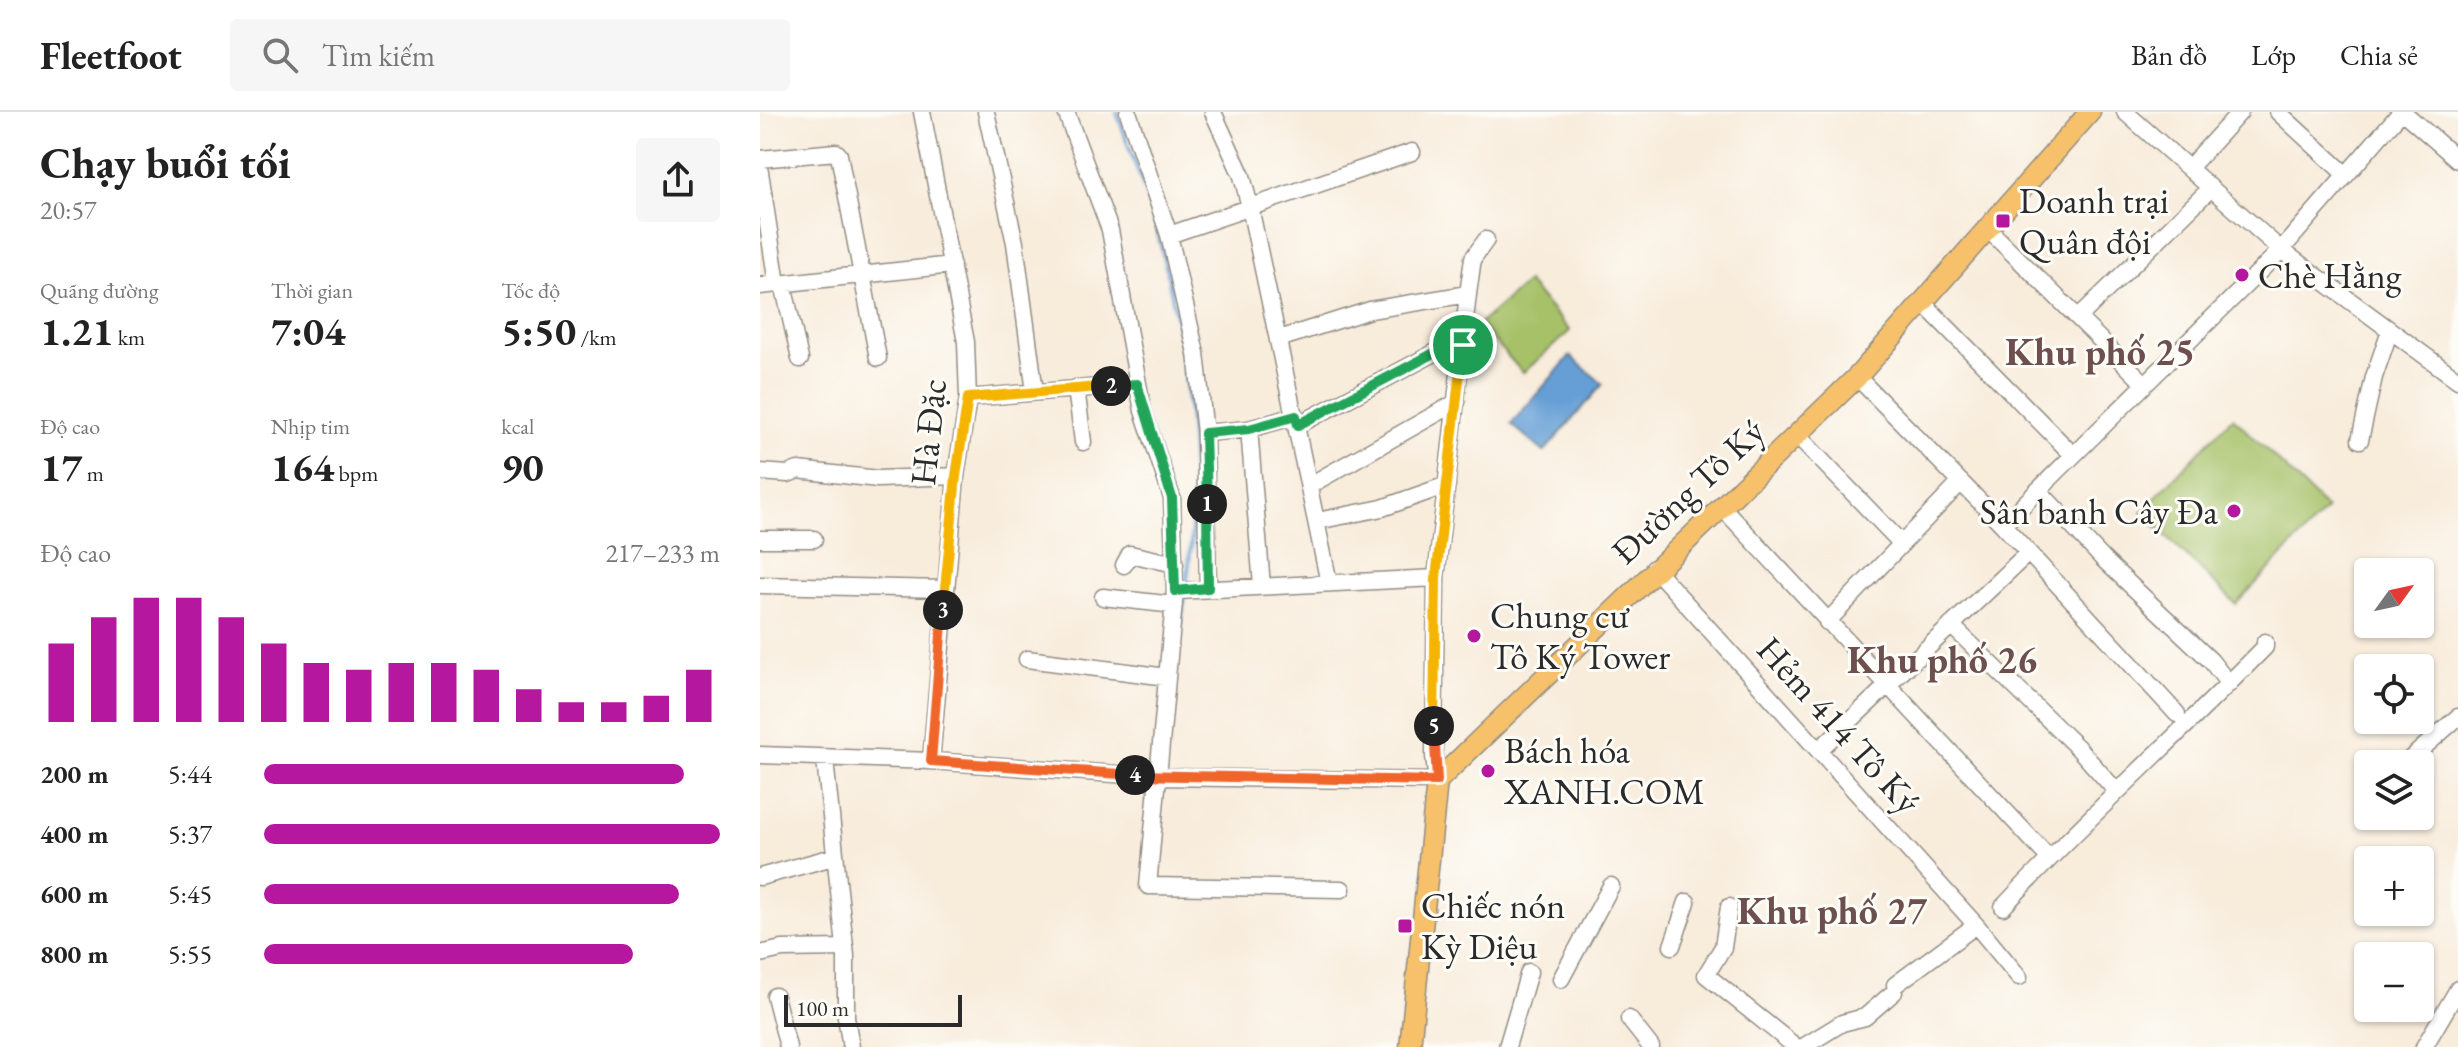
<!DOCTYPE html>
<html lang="vi">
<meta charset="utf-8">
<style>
:root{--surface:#fff;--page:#f6f6f6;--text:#222;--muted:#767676;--line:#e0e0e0;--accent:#b5179e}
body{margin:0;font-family:"EB Garamond",serif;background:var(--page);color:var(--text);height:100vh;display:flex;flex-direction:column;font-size:30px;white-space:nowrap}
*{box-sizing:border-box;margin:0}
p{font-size:26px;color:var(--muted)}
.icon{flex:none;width:44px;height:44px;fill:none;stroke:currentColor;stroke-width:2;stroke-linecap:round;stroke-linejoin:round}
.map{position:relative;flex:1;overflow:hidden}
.drawer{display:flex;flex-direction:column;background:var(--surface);width:760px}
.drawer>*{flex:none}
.needle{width:52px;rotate:57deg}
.tools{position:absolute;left:1594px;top:446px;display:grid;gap:16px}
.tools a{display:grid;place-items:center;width:80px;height:80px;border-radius:8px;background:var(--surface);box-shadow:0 2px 6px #0004;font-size:40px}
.scale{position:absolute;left:24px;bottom:20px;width:178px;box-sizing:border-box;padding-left:8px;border:4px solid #2b2b2b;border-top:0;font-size:22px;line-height:28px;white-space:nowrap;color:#2b2b2b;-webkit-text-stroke:6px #fdfcf7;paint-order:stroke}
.pin{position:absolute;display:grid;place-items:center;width:68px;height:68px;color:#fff;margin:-34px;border:4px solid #fff;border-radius:50%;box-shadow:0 2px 8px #0007}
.km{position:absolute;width:40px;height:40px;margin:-20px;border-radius:50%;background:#222;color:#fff;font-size:22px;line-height:40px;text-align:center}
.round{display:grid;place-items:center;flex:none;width:84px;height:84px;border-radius:8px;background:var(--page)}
.head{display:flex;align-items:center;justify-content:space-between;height:136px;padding:0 40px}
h1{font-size:44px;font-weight:700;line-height:60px}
.stats{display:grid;grid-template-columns:repeat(3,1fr);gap:12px;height:136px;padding:8px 40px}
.stats div{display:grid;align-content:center}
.stats b{font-size:40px;font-weight:700}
.stats small{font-size:22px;font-weight:400}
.stats p{font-size:22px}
.chart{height:224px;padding:16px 40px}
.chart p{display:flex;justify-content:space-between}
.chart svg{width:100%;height:144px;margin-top:8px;stroke:var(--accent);stroke-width:6}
ul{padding:0 40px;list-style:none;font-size:26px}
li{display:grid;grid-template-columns:128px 96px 1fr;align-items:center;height:60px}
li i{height:20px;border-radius:10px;background:var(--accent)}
header{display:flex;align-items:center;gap:48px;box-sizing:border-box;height:112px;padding:0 40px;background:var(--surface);border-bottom:2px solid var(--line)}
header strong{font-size:38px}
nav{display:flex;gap:44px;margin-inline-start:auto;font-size:28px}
.search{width:560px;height:72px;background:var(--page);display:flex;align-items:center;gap:20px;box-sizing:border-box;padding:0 28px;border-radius:8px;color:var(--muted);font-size:30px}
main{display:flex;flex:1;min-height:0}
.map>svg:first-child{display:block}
.green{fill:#a6c167;stroke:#687649;stroke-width:2}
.water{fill:#659fd5;stroke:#486580;stroke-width:2}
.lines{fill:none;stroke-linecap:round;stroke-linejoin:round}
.stream{stroke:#659fd5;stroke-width:4}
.minor-casing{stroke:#928c83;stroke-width:19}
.major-casing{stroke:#928c83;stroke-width:23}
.minor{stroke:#fff;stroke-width:16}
.major{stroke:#f6c16b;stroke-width:20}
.split-1-casing{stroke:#fff;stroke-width:16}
.split-2-casing{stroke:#fff;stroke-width:16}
.split-3-casing{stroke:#fff;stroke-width:16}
.split-4-casing{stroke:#fff;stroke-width:16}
.split-5-casing{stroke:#fff;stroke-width:16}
.split-6-casing{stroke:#fff;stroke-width:16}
.split-1{stroke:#22a559;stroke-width:10}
.split-2{stroke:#22a559;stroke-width:10}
.split-3{stroke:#f5b400;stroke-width:10}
.split-4{stroke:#f0652b;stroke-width:10}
.split-5{stroke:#f0652b;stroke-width:10}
.split-6{stroke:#f5b400;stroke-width:10}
.poi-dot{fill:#b5179e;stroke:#fdfcf7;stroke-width:3}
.labels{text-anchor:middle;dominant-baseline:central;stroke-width:6;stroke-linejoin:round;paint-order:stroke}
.poi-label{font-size:36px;fill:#2b2b2b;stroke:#fdfcf7;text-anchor:start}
.street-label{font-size:36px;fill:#2b2b2b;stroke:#fdfcf7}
.neighbourhood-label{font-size:38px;font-weight:bold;fill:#6d4f4f;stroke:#fdfcf7}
</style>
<header>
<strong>Fleetfoot</strong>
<div class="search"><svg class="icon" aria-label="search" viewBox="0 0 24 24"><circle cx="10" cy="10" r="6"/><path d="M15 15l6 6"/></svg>Tìm kiếm</div>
<nav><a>Bản đồ</a><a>Lớp</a><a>Chia sẻ</a></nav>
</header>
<main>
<section class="drawer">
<div class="head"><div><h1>Chạy buổi tối</h1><p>20:57</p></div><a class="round"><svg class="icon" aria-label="share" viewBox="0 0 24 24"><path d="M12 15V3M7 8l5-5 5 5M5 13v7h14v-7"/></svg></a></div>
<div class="stats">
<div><p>Quãng đường</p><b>1.21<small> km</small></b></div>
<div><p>Thời gian</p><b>7:04</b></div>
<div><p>Tốc độ</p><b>5:50<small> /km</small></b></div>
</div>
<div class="stats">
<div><p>Độ cao</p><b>17<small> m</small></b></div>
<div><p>Nhịp tim</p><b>164<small> bpm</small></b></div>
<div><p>kcal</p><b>90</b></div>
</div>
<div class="chart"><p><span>Độ cao</span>217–233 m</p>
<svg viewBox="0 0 160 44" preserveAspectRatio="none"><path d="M5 44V20M15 44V12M25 44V6M35 44V6M45 44V12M55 44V20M65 44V26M75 44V28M85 44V26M95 44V26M105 44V28M115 44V34M125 44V38M135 44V38M145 44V36M155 44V28"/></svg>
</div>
<ul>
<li><b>200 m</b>5:44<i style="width:92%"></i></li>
<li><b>400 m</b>5:37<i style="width:100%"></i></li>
<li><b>600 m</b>5:45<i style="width:91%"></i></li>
<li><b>800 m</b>5:55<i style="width:81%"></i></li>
</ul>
</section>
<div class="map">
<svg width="1698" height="935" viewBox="0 0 1698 935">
<rect width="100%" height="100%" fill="#fdfcf7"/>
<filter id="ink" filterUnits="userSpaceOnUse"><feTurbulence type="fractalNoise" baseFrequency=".0125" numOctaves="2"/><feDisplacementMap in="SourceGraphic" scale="16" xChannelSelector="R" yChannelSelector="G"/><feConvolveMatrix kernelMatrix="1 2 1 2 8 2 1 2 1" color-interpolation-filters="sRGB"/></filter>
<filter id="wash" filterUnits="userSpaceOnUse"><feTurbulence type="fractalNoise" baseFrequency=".006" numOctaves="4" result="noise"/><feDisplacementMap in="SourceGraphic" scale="32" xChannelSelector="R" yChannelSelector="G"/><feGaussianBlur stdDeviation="1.8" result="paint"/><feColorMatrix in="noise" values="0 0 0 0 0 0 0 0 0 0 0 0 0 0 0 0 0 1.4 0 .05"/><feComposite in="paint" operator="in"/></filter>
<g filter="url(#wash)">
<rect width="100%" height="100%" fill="#f8ecdb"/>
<!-- green -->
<path class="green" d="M767,170L810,219L763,261L719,212Z
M1473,305L1567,397L1476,492L1381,400Z"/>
<!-- water -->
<path class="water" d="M810,244L843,272L784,340L751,312Z"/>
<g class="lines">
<!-- stream -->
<path class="stream" d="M357,0C368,35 383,69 393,104C424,214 444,361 426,474
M417,545L425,482"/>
</g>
</g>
<g filter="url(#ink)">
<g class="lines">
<!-- minor casing -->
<g class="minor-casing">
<path id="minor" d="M162,0L206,230L208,286L196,364L171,649
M226,0L255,131L275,280
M306,0L350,118L383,299L412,386L415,479L388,774L582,777
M368,0L409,123L436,241L445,321L489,317
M453,0L482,64L490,95L569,471
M1365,0L1521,138L1698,268
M1518,0L1585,62
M1643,0L1698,48
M0,47L76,40L79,43L118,246
M1429,56L1480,0
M0,60L17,172
M1228,117L1385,272
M409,123L652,40
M23,172L40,247
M0,174L192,153
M1163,191L1313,343
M1320,204L1451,76
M519,227L610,198L708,182
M1097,265L1243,413L1417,602
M316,276L323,330
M208,286L377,272
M538,313L680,238L703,233
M445,321L448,476
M1037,323L1142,432
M1600,328L1614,265L1630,218
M0,360L28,362L38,358L118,367L196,364
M550,373L697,290
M1278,378L1343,447L1451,549L1469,572
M962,395L1289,746
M557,409L622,396L687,373
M1243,413L1521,138L1641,0
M0,427H54
M364,453L370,442L415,452
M894,456L1216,813L1259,865
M0,473L185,477
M502,474L489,317L536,304
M415,479L676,466
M343,485L414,493
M1067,510L1201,370
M1191,513L1318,636L1357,680
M267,547L407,565
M1059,638L1268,441
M0,643L171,649L398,665L677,669L674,644L676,466L708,182L713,146L726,128
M65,648L86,844V905L91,935
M1648,649L1698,605
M0,765L73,745
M969,795L963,835L946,863L1036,935
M1243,795C1327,705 1419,623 1505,535V530
M912,834L927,790
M0,842L22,837L85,836
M801,867L851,774
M1135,873L1216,813
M15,884L28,935
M869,907L891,935
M747,935L769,860
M1043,935L1082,911L1105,905L1134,880
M1664,935L1698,877"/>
</g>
<!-- major casing -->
<g class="major-casing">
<path id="major" d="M650,935L677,669L1097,265L1330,0"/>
</g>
<!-- minor -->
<use href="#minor" class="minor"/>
<!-- major -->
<use href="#major" class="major"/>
</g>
</g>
<g class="lines" filter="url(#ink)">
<!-- split-1 casing -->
<g class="split-1-casing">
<path id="split-1" d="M447,392L445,321L489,317L536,304L538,313L680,238L703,233"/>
</g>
<!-- split-2 casing -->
<g class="split-2-casing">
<path id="split-2" d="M351,274L377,272L412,386L415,479L448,476L447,392"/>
</g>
<!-- split-3 casing -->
<g class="split-3-casing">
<path id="split-3" d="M183,498L196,364L208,286L351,274"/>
</g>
<!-- split-4 casing -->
<g class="split-4-casing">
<path id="split-4" d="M183,498L171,649L375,663"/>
</g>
<!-- split-5 casing -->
<g class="split-5-casing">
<path id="split-5" d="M375,663L677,669L674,614"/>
</g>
<!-- split-6 casing -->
<g class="split-6-casing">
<path id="split-6" d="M674,614L676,466L703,233"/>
</g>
<!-- split-1 -->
<use href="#split-1" class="split-1"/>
<!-- split-2 -->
<use href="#split-2" class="split-2"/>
<!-- split-3 -->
<use href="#split-3" class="split-3"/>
<!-- split-4 -->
<use href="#split-4" class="split-4"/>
<!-- split-5 -->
<use href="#split-5" class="split-5"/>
<!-- split-6 -->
<use href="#split-6" class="split-6"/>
</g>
<!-- markers -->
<g class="poi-dot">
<rect x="1235" y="101" width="16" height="16" rx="4"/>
<circle cx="1482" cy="163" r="8"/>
<circle cx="1474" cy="399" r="8"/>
<circle cx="714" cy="524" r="8"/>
<circle cx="728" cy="659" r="8"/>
<rect x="637" y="806" width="16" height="16" rx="4"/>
</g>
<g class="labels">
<!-- poi labels -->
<g class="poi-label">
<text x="1259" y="88">Doanh trại<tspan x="1259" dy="41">Quân đội</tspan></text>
<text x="1498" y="163">Chè Hằng</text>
<text x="1458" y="399" text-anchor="end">Sân banh Cây Đa</text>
<text x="730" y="503">Chung cư<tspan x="730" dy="41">Tô Ký Tower</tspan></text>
<text x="744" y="638">Bách hóa<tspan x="744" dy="41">XANH.COM</tspan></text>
<text x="661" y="793">Chiếc nón<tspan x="661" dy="41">Kỳ Diệu</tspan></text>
</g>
<!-- street labels -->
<g class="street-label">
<text transform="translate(168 320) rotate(-84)">Hà Đặc</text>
<text transform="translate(928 379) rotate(-43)">Đường Tô Ký</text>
<text transform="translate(1079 613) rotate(48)">Hẻm 414 Tô Ký</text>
</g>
<!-- neighbourhood labels -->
<g class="neighbourhood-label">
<text x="1340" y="239">Khu phố 25</text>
<text x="1182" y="547">Khu phố 26</text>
<text x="1072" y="798">Khu phố 27</text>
</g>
</g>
</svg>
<div class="tools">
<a><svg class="needle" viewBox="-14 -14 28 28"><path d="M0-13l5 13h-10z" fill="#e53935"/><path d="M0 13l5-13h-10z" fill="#767676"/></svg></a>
<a><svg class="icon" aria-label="locate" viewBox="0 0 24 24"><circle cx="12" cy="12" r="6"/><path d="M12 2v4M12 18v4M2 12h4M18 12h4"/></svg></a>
<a><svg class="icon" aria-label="layers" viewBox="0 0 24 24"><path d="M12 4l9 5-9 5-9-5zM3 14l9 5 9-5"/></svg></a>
<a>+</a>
<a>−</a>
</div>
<div class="scale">100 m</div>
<div class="pin" style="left:703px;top:233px;background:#1e9e55"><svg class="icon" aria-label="arrive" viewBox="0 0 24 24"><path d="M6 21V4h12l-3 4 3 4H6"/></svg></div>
<b class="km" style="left:447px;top:392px">1</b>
<b class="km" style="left:351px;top:274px">2</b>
<b class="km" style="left:183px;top:498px">3</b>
<b class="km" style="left:375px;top:663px">4</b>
<b class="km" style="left:674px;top:614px">5</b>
</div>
</main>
